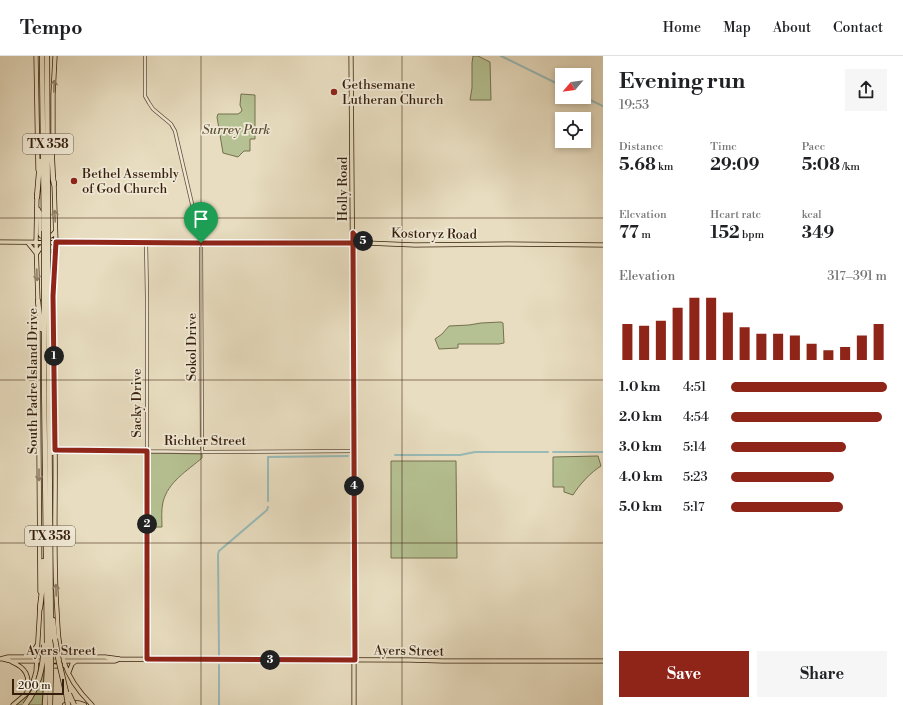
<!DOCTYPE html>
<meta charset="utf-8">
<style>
:root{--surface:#fff;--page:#f6f6f6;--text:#202124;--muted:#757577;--line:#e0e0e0;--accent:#8f2418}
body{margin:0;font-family:"Libre Bodoni",serif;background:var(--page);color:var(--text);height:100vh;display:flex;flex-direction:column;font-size:15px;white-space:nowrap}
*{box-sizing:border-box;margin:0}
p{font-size:13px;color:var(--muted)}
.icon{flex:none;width:22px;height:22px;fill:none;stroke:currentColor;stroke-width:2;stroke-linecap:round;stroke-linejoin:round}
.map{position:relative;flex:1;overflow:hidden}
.side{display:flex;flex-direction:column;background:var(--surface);width:300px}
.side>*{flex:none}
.needle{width:26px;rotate:241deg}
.controls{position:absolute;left:555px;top:12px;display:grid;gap:8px}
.controls a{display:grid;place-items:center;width:36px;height:36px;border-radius:0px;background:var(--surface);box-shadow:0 2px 6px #0003;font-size:20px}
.scale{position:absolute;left:12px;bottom:10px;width:52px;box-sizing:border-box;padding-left:4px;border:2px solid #361f0c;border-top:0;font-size:11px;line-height:14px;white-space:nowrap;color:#361f0c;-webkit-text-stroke:3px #f0e9d6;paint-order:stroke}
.pin{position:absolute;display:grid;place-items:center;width:34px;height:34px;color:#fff;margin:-41px -17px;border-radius:50% 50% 50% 0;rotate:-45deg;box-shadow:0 0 4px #0007}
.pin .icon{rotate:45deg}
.km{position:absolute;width:20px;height:20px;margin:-10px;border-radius:50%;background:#222;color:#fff;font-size:11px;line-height:20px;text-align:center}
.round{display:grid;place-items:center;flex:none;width:42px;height:42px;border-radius:0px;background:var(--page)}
.summary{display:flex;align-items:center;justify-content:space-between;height:68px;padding:0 16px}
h1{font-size:22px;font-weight:800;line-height:30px}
.stats{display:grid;grid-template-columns:repeat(3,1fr);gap:6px;height:68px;padding:4px 16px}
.stats div{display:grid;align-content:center}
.stats b{font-size:17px;font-weight:800}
.stats small{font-size:11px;font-weight:400}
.stats p{font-size:11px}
.chart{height:112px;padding:8px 16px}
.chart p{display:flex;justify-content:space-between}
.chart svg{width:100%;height:72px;margin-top:4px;stroke:var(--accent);stroke-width:6}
.cta{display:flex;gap:8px;margin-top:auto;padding:8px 16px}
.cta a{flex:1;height:46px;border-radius:0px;background:var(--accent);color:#fff;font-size:16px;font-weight:800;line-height:46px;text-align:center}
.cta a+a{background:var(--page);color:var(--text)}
ul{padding:0 16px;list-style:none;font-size:13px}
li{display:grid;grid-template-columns:64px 48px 1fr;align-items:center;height:30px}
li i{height:10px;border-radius:5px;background:var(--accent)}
header{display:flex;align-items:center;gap:24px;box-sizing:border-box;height:56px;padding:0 20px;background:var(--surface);border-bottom:1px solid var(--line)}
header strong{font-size:19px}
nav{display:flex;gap:22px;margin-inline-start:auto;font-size:14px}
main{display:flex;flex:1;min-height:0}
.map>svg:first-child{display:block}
.green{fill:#b5c192;stroke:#76704f}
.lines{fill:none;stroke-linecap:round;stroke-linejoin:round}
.canal{stroke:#98bbb8;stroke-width:2}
.minor-casing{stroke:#624e39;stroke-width:4}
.major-casing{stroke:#361f0c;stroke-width:5}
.highway-casing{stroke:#361f0c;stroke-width:6}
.minor{stroke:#f0e9d6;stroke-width:2.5}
.major{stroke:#e8ddc0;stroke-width:3.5}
.highway{stroke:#e8ddc0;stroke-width:4.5}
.highway-bridge-casing{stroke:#361f0c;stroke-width:6;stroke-linecap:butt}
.highway-bridge{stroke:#e8ddc0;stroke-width:4.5}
.oneway{stroke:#8f7e66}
.route-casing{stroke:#fff;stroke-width:8}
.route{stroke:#8f2418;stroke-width:5}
.grid{fill:none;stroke:#361f0c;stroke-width:1;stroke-opacity:0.55}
.poi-dot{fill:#8f2418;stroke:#f0e9d6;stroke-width:1.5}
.labels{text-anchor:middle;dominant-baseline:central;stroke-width:3.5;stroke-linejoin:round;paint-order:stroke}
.shield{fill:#f0e9d6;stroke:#6e5c49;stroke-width:1}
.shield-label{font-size:12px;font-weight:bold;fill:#361f0c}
.poi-label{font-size:13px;fill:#361f0c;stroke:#f0e9d6;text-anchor:start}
.park-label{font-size:13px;font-style:italic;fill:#5c5034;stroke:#f0e9d6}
.street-label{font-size:13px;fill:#361f0c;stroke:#f0e9d6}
</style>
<header>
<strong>Tempo</strong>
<nav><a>Home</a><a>Map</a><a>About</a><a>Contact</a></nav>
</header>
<main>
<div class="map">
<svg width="603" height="649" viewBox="0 0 603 649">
<rect width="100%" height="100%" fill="#e8ddc0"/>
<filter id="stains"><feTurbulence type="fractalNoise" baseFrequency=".005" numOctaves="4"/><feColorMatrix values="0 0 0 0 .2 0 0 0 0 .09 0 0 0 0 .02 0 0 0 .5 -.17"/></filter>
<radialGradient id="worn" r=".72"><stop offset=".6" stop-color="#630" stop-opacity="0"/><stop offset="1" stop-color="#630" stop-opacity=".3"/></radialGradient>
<!-- green -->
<path class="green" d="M473,0H478L490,6L491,44H470L472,32V7Z
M241,38L255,39V83H250V95H244L238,101L223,97L217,61L218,58H238L241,56L242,54L240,49Z
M501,266L503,267L504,287L499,288H458V292L439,293L435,283L442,278L449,270L469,269L481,267Z
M148,397L202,398V402C187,415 168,426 163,446C161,454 162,463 162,471H148Z
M598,400L601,410C591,416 579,429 573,439L564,436V431H553V401Z
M391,405H456L457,502H391Z
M44,613V627L42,649H15C26,639 34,628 38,614Z"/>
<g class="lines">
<!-- canal -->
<path class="canal" d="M501,0L562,30
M584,41L603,50
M553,396H603
M395,399H460L475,396H548
M268,445V401L348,400
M219,600L218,498L219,495L267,454L268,451
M219,609V649"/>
<!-- minor casing -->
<g class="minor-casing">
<path id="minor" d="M145,0V40L149,47L153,53L171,68L175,75L196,165L200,177L201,187L202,396
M146,187L147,240V603
M55,394L202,396L354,395"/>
</g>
<!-- major casing -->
<g class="major-casing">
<path id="major" d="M36,0L38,114
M351,0L354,395V649
M53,88V39L55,0
M37,138L36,187L38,246
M38,153L40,157V178L41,180C48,181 51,182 55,176
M353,177L357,182L363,185
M0,186L146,187L304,186L366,187L415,189L508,188L603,189
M28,187L36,197
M37,197L41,191H51L54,193V197
M38,266L40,536
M54,337L53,241L56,187L54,126
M55,390C56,444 53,500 57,555C58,572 58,589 64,606C69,623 80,637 92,649
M26,600L33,596L37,589
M0,603L8,601H105L120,603L410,604L443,605H603
M3,603L11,605H115L120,603
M12,606C26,612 30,620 27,634
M49,610H62
M69,616L72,608L76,605
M13,649L26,638L33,626L36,616L40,550"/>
</g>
<!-- highway casing -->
<g class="highway-casing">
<path id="highway" d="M42,0L44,175
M47,0L48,176
M51,84L53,123L54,128
M37,141L40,105
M44,196V320L47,590
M48,197L51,590
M38,245L41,273
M53,397V339L54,335
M40,552L42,535L43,505
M53,564L55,583
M45,649L47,613
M50,649L51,612
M65,649C72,646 77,646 84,649"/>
</g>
<!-- minor -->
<use href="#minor" class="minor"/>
<!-- major -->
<use href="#major" class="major"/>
<!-- highway -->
<use href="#highway" class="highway"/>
<!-- highway-bridge casing -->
<g class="highway-bridge-casing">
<path id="highway-bridge" d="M44,196V175
M48,197V176
M55,583L59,606L66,636L68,649
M51,590V612
M47,613V590
M69,638L74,649
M25,649C39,631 43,612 44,589"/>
</g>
<!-- highway-bridge -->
<use href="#highway-bridge" class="highway-bridge"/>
</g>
<!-- one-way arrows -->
<defs><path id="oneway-shaft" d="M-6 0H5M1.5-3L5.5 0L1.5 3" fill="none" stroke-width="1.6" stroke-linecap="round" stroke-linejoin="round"/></defs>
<g class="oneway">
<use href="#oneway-shaft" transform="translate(54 30) rotate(-88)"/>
<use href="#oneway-shaft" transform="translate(55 160) rotate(-92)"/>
<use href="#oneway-shaft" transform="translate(37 219) rotate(88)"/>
<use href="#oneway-shaft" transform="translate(39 419) rotate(90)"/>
<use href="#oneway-shaft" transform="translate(56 534) rotate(-92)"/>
</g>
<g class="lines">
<!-- route casing -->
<g class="route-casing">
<path id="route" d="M201,187L56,186L53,240L55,394L147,395V603L355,604L353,187H366L358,183L353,177V187H201"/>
</g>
<!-- route -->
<use href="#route" class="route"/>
</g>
<!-- grid -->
<path class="grid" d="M201,0V649M402,0V649M0,162H603M0,324H603M0,487H603"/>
<!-- markers -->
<g class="poi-dot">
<circle cx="334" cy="36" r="4"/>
<circle cx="74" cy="125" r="4"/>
</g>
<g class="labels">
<!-- shield labels -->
<g class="shield">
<rect x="23" y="78" width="50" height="20" rx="3"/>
<rect x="25" y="470" width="50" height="20" rx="3"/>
</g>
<g class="shield-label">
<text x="48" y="88">TX 358</text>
<text x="50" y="480">TX 358</text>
</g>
<!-- poi labels -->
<g class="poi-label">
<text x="342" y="29">Gethsemane<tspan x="342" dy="15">Lutheran Church</tspan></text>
<text x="82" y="118">Bethel Assembly<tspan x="82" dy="15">of God Church</tspan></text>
</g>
<!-- park labels -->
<g class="park-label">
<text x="236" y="74">Surrey Park</text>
</g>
<!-- street labels -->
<g class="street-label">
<text transform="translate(343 133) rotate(-90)">Holly Road</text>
<text transform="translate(434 178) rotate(1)">Kostoryz Road</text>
<text transform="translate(192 291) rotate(-90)">Sokol Drive</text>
<text transform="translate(33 325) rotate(-90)">South Padre Island Drive</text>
<text transform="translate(137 347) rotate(-90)">Sacky Drive</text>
<text x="205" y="385">Richter Street</text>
<text x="61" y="595">Ayers Street</text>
<text transform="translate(409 595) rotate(1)">Ayers Street</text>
</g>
</g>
<rect width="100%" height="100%" filter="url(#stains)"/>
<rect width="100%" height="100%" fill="url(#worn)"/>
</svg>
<div class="controls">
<a><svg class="needle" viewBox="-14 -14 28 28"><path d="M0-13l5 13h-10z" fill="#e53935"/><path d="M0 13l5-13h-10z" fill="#757577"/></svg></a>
<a><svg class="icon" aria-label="locate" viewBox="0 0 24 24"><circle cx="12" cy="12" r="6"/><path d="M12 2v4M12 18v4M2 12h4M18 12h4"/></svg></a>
</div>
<div class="scale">200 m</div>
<div class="pin" style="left:201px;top:187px;background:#1e9e55"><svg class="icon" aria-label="arrive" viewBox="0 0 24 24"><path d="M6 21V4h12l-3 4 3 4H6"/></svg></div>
<b class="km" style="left:54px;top:300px">1</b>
<b class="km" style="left:147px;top:468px">2</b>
<b class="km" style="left:270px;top:604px">3</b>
<b class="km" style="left:354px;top:430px">4</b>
<b class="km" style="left:363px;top:185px">5</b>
</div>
<section class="side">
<div class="summary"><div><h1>Evening run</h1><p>19:53</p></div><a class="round"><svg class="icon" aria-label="share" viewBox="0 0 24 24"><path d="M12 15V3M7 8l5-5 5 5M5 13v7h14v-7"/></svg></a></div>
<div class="stats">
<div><p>Distance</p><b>5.68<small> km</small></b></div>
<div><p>Time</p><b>29:09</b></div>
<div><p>Pace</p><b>5:08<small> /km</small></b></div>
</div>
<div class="stats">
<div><p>Elevation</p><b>77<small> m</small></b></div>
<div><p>Heart rate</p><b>152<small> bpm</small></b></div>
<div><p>kcal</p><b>349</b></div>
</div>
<div class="chart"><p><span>Elevation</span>317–391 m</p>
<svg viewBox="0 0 160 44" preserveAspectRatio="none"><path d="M5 44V22M15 44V23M25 44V20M35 44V12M45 44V6M55 44V6M65 44V15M75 44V24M85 44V28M95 44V28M105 44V29M115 44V34M125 44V38M135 44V36M145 44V29M155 44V22"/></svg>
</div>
<ul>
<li><b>1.0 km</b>4:51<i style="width:100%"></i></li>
<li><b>2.0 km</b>4:54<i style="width:97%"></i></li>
<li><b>3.0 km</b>5:14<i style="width:74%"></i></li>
<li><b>4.0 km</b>5:23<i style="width:66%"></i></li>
<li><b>5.0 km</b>5:17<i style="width:72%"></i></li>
</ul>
<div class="cta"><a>Save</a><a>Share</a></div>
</section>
</main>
